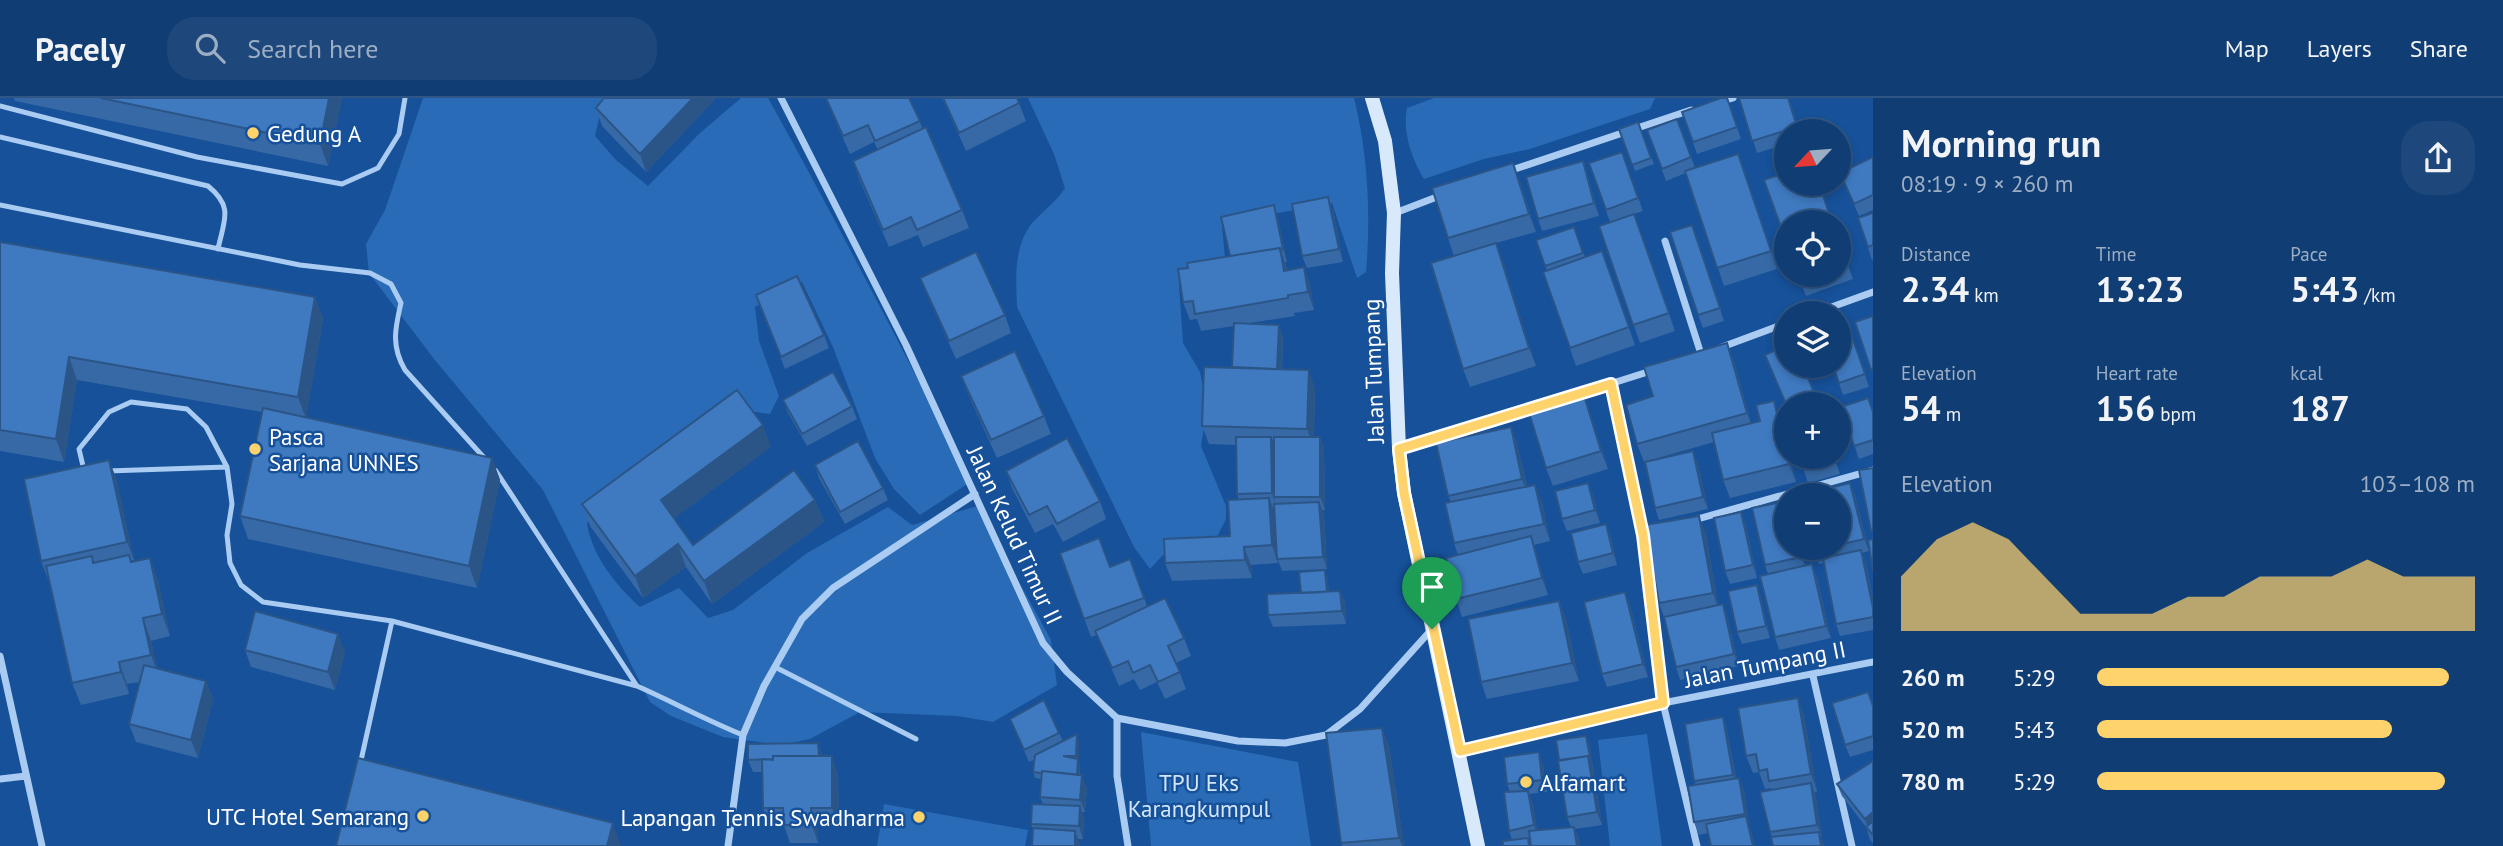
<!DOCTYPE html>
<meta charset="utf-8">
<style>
:root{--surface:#103d73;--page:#1e487b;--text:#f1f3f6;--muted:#9caec4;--line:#305685;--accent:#ffd36c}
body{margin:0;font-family:"PT Sans",sans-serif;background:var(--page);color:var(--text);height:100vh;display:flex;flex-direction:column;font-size:26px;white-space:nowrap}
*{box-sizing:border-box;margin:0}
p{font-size:23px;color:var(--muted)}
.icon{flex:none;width:38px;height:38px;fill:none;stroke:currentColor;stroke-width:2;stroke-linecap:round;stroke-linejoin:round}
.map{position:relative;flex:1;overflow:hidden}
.side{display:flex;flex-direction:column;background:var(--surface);width:630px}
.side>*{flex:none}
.needle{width:46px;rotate:244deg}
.buttons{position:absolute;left:1774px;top:21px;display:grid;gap:14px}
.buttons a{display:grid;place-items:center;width:77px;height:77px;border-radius:50%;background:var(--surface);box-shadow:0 4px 10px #0003,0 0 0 2px var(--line);font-size:35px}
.pin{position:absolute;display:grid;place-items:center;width:60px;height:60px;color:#fff;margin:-72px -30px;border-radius:50% 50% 50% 0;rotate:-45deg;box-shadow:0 0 7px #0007}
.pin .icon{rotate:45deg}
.round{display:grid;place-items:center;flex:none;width:74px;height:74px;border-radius:28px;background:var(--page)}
.summary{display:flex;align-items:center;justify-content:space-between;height:119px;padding:0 28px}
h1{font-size:38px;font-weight:600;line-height:52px}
.metrics{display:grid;grid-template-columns:repeat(3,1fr);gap:10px;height:119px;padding:7px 28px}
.metrics div{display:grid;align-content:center}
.metrics b{font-size:35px;font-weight:600}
.metrics small{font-size:19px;font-weight:400}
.metrics p{font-size:19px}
.chart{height:196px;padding:14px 28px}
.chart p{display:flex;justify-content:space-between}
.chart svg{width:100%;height:126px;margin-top:7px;fill:var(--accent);opacity:.7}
ul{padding:0 28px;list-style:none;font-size:23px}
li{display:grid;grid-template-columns:112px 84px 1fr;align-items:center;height:52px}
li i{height:18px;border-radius:9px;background:var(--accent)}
header{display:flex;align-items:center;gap:42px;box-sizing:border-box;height:98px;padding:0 35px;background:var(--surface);border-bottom:2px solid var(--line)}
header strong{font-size:33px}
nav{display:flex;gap:38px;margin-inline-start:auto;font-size:24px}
.search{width:490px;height:63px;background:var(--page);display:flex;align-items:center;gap:18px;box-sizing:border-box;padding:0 24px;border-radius:28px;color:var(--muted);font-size:26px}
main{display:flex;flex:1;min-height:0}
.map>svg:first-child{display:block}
.green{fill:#296bb7}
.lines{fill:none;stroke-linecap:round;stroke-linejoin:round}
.service{stroke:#aacbf2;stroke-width:5}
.minor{stroke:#aacbf2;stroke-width:7}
.secondary{stroke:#d9e9fc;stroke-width:14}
.wall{fill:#3669a6}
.shaded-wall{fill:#2c5587}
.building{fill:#3f7ac1;stroke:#2c5587;stroke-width:2}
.route-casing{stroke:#fff;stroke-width:14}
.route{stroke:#ffd36c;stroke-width:9}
.poi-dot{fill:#ffd36c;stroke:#165199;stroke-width:2.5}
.labels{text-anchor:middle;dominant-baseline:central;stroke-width:5;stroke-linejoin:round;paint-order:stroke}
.poi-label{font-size:23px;fill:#fff;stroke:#165199;text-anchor:start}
.street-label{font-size:23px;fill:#fff;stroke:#165199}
.park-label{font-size:23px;fill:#d2e6fc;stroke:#165199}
</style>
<header>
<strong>Pacely</strong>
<div class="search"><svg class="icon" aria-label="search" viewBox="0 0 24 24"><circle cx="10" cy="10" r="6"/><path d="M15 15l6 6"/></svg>Search here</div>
<nav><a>Map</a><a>Layers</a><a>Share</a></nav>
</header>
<main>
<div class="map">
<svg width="1873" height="748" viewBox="0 0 1873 748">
<rect width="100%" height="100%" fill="#165199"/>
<!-- green -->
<path class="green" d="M423,0H604L595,38L616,62L648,88L700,35L741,0H768C839,126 903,256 972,383L920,417L894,391L875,360L833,249L802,184L755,209L759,243L779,298L770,316L734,311L591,417L587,426C593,459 615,486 640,509L679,490L708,520L733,512L807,455L888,409L912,427L981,407L1012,471L1051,542L1057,587L993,624L957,618L860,614L810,641L781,647L723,639L671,618L650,604L543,392L434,261L369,175L366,146L385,112Z
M1028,0H1354C1368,56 1371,117 1366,174L1357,180L1332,105L1229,124L1222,128L1226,171L1187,180L1179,186L1183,245L1200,274L1203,289L1204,329L1201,348L1226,408V421L1216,441L1163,457L1150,471L1134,449L1017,209C1016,180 1013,150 1032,125C1043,113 1056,104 1065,90L1054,56Z
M1434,0H1655L1650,11L1530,51L1484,61L1424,81C1412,62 1402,33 1407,10Z
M1141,634L1298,664L1311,748H1151Z
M1647,636L1662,748H1610L1598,642Z
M884,706L1028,732L1025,748H877Z"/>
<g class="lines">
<!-- service -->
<path class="service" d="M0,8L197,59L342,86L378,70L399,36L405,0
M0,39L208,88C234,109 224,122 218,151
M0,107L300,167L370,175L391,186L401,205C395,231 391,248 405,272L487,363
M87,370L83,368L79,351L109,314L131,304L187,311L206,329L227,369L232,406L227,437L230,465L241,487L263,504L392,523L637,588
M107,373L227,369
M496,373L637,588C673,604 706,622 743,637
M775,569L916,641
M360,667L392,523"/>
<!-- minor -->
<path class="minor" d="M781,0L906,247L1043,545L1067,574L1117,620L1238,643L1285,645L1326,637L1360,611L1432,531
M1719,4L1733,0
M1506,74L1691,12
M1395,115L1442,97
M1665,143L1701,256
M1815,215L1873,194
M1722,249L1787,225
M1611,286L1642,437L1663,605L1697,748
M1575,297L1654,272
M1399,351L1537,308
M1694,422L1873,372
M0,558L42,748
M1813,578L1852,748
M1117,620V678L1128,748
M1460,653L1663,605L1873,564
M0,681L26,678
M728,748L743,637L764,588L802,521L833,490L975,396"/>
<!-- secondary -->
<path class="secondary" d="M1372,0L1385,43L1394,115L1392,175L1399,351L1404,395L1478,748"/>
</g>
<!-- wall -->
<path class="wall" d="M14,0H342L328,68L15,3Z
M604,0H716L646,74L602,28L596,10Z
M825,0H909L923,31L962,112L969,130L923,149L918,137L889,149L859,81L853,63L878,52L874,44L850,56Z
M942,0H1017L1026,23L966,53Z
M1727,0L1741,41L1697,56L1682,14Z
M1739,0H1789L1799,33H1787V46L1757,55Z
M1677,21L1695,70L1738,56L1777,171L1724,188L1686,75L1666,83L1647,32Z
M1638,24L1654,66L1635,73L1619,31Z
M1622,54L1643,113L1634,116L1675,233L1640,245L1599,128L1610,124L1589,65Z
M1873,59V112L1859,118L1840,75Z
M1587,75L1599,118L1542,133L1538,121Z
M1520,83L1536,134L1496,145L1536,268L1470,289L1463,271L1454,158L1448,140Z
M1274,107L1278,120L1287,164H1285L1287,172L1304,169L1310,187L1314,212L1294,215L1295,218L1250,225L1279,227L1283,239L1282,271L1315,290L1314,339H1320L1324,351L1325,412H1322L1324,416L1327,471L1282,473L1278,462V465L1251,467L1252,480L1172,483L1165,465L1230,438L1239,402L1237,396L1236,347L1209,346L1202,328L1232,269L1234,228L1201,233L1197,221L1190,222L1183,204L1188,170L1230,158Z
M1333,112L1343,164L1307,170L1302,158Z
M1873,115V161L1872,162L1858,120Z
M1574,129L1585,159L1602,153L1635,247L1576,268L1543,174L1547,173L1536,142Z
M1697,139L1724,223L1703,230L1698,217Z
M1839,143L1853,181L1806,198L1798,177H1839Z
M0,144L315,199L323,221L306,319L492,360L500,382L477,490L248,441L240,418L262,314L77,282L64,364L0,353Z
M920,180L1005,217L1011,235L956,261L927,197Z
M760,209L824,237L829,250L785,271Z
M1847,224L1869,289L1843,297L1833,268Z
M1765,257L1814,294L1818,306H1787V309Z
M1734,263L1751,325L1780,321L1796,384L1730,400L1723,382L1714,344L1644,364L1637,346L1653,298Z
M961,278L1044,318L1051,336L997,360L968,296Z
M1582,291L1608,371L1553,388L1546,370Z
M783,302L852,308L857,321L807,348L788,315Z
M1841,309L1873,314V356L1859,361Z
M1511,329L1517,346L1527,388L1542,404L1550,443L1534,447L1548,497L1462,519L1456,501L1458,457L1454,445L1451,404L1448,398Z
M771,349L674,420L693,447L815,402L824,424L712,506L686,469L643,500L590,428L582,406Z
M1693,353L1698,366L1708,411L1659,422L1655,410Z
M1799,359H1834L1840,376L1808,385Z
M109,362L116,380L134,462L131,463L132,464L158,482L170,538L151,543L157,570L206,583L213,601L198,660L136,644L129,626L140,584L127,586L129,596L81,607L72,585L49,480L48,481L41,463Z
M815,367L883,390L888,402L845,426L819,380Z
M1006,373L1100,403L1106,421L1063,444L1053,426L1035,435L1012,390Z
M1588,385L1593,397L1600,425L1567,433L1562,421Z
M1850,385L1855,397L1869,453L1862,455L1866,465L1873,500V532L1840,538L1836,526L1824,465L1819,466L1814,450H1839V397Z
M1741,414L1746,427L1757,480L1730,486L1725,473Z
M1606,426L1611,439L1617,467L1583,476L1578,464Z
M1706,436L1718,507L1727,518L1739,568L1680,582L1676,569L1664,519L1659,505Z
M1801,450L1805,468L1817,479L1831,540L1779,552L1775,539L1768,476L1765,467Z
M1060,455L1110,469L1130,461L1147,508L1184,540L1191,558L1176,565L1186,591L1165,601L1157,584L1140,592L1134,581L1119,588L1097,537L1091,539Z
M1327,478L1329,493H1340L1345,505L1346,526L1273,529L1268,517Z
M1761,500L1770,540L1742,546L1737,534Z
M1559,503L1566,521L1579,583L1487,601L1481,584Z
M1630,507L1648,579L1607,589L1602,576Z
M245,552L345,554L335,592L251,569Z
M1868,594L1873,606V652L1850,659L1845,647Z
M1798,600L1804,618L1817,694H1815L1822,739H1772L1770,734L1772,692L1771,690L1765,691L1759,674L1753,675L1746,658Z
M1723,619L1727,632L1736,680L1744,692L1749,726L1755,748H1711L1708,735L1699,737L1694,724L1696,687L1694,683Z
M1010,621L1059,635L1063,643H1079V663L1080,667V677L1087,690L1085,714H1082L1084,720L1083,741H1078L1080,748H1032L1033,732L1031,726L1043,706L1040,699L1042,681L1035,680L1033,674L1034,662L1029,664Z
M1382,630L1389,648L1404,748H1342L1341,745Z
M1589,644L1602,727L1575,731L1579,741L1580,748H1503L1512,742L1509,733L1510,694L1507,686L1543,667L1547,694L1529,696L1533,706L1537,733L1571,729L1567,719Z
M823,658L838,676L839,728H818V745H790L784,728H769L763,710L762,674H753L748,662Z
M1873,663V745L1870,742L1866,729L1842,698L1837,686Z"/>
<!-- shaded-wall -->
<path class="shaded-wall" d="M329,0H342L328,68L320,46Z
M693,0H716L646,74L640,56Z
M1583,63L1587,75L1599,118L1594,105Z
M1513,65L1520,83L1536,134L1529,116Z
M1328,99L1333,112L1343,164L1339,151Z
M1274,107L1278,120L1287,164L1283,151Z
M1496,145L1503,162L1536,268L1529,250Z
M1280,150L1286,168L1290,190L1284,173Z
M1304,169L1310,187L1314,212L1308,194Z
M315,199L323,221L306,321L298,299Z
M1279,227L1283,239L1281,285L1277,272Z
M1727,245L1734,263L1753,333L1747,315Z
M69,259L77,282L64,364L56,341Z
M1309,272L1315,290L1314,349L1307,331Z
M1582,291L1588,309L1608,371L1601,353Z
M1774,303L1780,321L1787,346V355Z
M763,327L771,349L669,424L661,402Z
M1511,329L1517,346L1529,399L1522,381Z
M1271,339L1276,351L1274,399L1276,408L1272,395Z
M1320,339L1324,351L1325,412L1320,399Z
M1693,353L1698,366L1708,411L1703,399Z
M1788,359H1790L1796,384L1789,366Z
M492,360L500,382L477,490L469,468Z
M109,362L116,380L134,462L127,444Z
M1588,385L1593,397L1600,425L1595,412Z
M1850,385L1855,397L1869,453L1864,441Z
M1535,387L1542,404L1550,443L1544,426Z
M1269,400L1276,418L1278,465L1272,447Z
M815,402L824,424L712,506L704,483Z
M1319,404L1324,416L1327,471L1323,459Z
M1741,414L1746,427L1757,480L1753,467Z
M1699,418L1706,436L1719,513L1713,495Z
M1606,426L1611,439L1617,467L1613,455Z
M1531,438L1537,456L1548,497L1542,480Z
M678,446L686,469L643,500L635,478Z
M1244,449L1251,467L1252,480L1245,462Z
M1799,450H1801L1806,471L1801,459Z
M1861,452L1866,465L1873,500V510Z
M150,460L158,482L170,538L162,516Z
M1812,466L1817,479L1831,540L1826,528Z
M1325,472L1327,478L1330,500L1327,494Z
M1757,487L1761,500L1770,540L1766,528Z
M1340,493L1345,505L1346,526L1342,513Z
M1625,494L1630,507L1648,579L1643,566Z
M1559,503L1566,521L1579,583L1572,565Z
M1723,506L1727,518L1739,568L1734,556Z
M143,520L151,543L159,579L151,557Z
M338,536L345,554L335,592L328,574Z
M119,564L127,586L129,596L121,574Z
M206,583L213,601L198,660L191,642Z
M1798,600L1804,618L1817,694L1811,676Z
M1723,619L1727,632L1737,689L1733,677Z
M1382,630L1389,648L1404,748H1402L1399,740Z
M1077,636L1079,643V663L1080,667L1079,685L1076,678L1078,662L1076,658Z
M1586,638L1589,644L1593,670L1591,664Z
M818,645L823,657V673L819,660Z
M1539,654L1543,667L1547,694L1542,682Z
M832,658L838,676L839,728L832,710Z
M1588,658L1593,670L1602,727L1597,714Z
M1082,677L1087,690L1085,714L1080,702Z
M1739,680L1744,692L1749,726L1755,748H1753L1745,716Z
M1811,685L1816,698L1822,739L1817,727Z
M1528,693L1533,706L1538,739L1534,727Z
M1080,708L1084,720L1083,741L1079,728Z
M811,710L818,728V745L812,727Z
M1873,714V730L1869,733L1865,721Z
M613,725L621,748H607Z
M1574,729L1579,741L1580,748H1577Z
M1075,733L1080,745V748H1075Z
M1819,734L1824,746V748H1821Z"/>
<!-- building -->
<path class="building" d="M101,0H329L320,46Z
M604,0H693L640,56L596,10Z
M826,0H909L920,23L875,43L868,27L843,38Z
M943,0H1017L1019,5L959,35Z
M1721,0H1727L1737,29L1693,44L1682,14Z
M1739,0H1788L1797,29L1752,43Z
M1677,21L1691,59L1662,71L1647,32Z
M1638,24L1651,60L1632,67L1619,31Z
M926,29L962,112L917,132L911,119L883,132L853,63Z
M1622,54L1638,100L1606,112L1589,65Z
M1738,56L1771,153L1717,170L1685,73Z
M1873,59V97L1854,106L1840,75Z
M1583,63L1594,105L1538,121L1526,79Z
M1513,65L1529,116L1448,140L1432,90Z
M1787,74V86H1819L1832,124H1787V146L1764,82Z
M1328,99L1339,151L1302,158L1292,106Z
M1274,107L1283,151L1280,152V150L1230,158L1221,119Z
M1873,115V147L1868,149L1858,120Z
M1634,116L1669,215L1633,227L1599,128Z
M1692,127L1720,210L1698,217L1670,134Z
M1574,129L1583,155L1545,168L1536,142Z
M0,144L315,199L298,299L69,259L56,341L0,332Z
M1839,144L1846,163L1839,166Z
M1496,145L1529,250L1463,271L1431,165Z
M1280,150L1284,173L1304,169L1308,194L1288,197V200L1195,216L1193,203L1183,204L1178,171L1188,170L1187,165Z
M1602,153L1629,229L1570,250L1543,174Z
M976,154L1005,217L949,243L920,180Z
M1798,177H1808L1799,180Z
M797,178L824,237L781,259L756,197Z
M1873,218V271L1871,272L1855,224Z
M1847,224L1865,276L1839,285L1833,268H1839V226Z
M1234,225L1279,227L1277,271L1232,269Z
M1727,245L1747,315L1637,346L1626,307L1653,298L1644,269Z
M1787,247V268H1803L1814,294L1786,306L1765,257Z
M1015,253L1044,318L991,342L961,278Z
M1204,269L1309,272L1307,331L1202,328Z
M833,274L852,308L802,336L783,302Z
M1582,291L1601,353L1546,370L1527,308Z
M737,292L763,327L661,402L693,447L794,372L815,402L704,483L678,446L635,478L582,406Z
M1868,300L1873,314V342L1854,348L1841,309Z
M1774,303L1787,359L1789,366L1723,382L1712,335L1760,323L1756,307Z
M263,310L492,360L469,468L240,418Z
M1511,329L1522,381L1448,398L1436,345Z
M1236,339H1271L1272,395L1237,396Z
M1274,339H1320V399H1274Z
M1067,340L1100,403L1057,426L1047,408L1029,417L1006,373Z
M858,343L883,390L840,414L815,367Z
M1693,353L1703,399L1655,410L1645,364Z
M1799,359H1834L1835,363L1804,372Z
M109,362L127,444L41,463L24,381Z
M1873,370V432L1871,433L1859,372Z
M1588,385L1595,412L1562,421L1555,393Z
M1850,385L1864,441L1839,447V397H1800Z
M1535,387L1544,426L1454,445L1445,405Z
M1269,400L1272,447L1244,449L1245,462L1165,465L1164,441L1230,438L1228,402Z
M1787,403V450H1799L1801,459L1765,467L1752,410Z
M1319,404L1323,459L1277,461L1274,406Z
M1741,414L1753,467L1725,473L1714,420Z
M1699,418L1713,495L1659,505L1645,427Z
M1606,426L1613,455L1578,464L1571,435Z
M1531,438L1542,480L1456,501L1446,460Z
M1099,440L1110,469L1130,461L1144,500L1084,521L1060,455Z
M1873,441V474L1868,442Z
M1814,450H1829L1815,453Z
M1861,452L1873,510V519L1836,526L1823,460Z
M129,457L131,464L150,460L162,516L143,520L151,557L119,564L121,574L72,585L46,468L92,458L93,465Z
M1812,466L1826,528L1775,539L1760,478Z
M1325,472L1327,494L1301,495L1299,474Z
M1757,487L1766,528L1737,534L1728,493Z
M1340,493L1342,513L1268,517L1267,496Z
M1625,494L1643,566L1602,576L1584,504Z
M1165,500L1184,540L1168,548L1180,574L1158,584L1150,567L1133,575L1128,563L1112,570L1095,533Z
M1559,503L1572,565L1481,584L1468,521Z
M1723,506L1734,556L1676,569L1664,519Z
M255,513L338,536L328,574L245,552Z
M144,567L206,583L191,642L129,626Z
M1868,594L1873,608V638L1845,647L1832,605Z
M1798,600L1811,676L1769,683L1767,671L1759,673L1756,656L1746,658L1738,610Z
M1044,602L1059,635L1024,652L1010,621Z
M1723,619L1733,677L1694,683L1685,626Z
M1382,630L1399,740L1341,745L1326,635Z
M1077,636L1076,658H1063L1078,661L1077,677L1042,673V675L1033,674L1035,657Z
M1586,638L1591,664L1588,658L1559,662L1556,642Z
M818,645L819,658H773V661L748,662V646Z
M1539,654L1542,682L1507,686L1504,659Z
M773,658H832V710H811L812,727H784L783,710H763L762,661L773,662Z
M1588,658L1597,714L1567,719L1558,663Z
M358,660L613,725L607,748H336Z
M1873,663V714L1865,721L1837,686Z
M1042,673L1082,677L1080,702L1040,699Z
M1739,680L1745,716L1694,724L1688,688Z
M1811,685L1817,727L1770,734L1760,694Z
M1528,693L1534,727L1509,733L1504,694Z
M1032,706L1080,708L1079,728L1031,726Z
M1746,718L1753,748H1711L1706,726Z
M1873,723V737L1866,729Z
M1574,729L1577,748H1531L1529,733Z
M1033,730L1075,733V748H1032Z
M1819,734L1821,748H1773L1771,739Z
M1528,740L1529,748H1503V743Z"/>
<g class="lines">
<!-- route casing -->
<g class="route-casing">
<path id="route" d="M1611,286L1643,437L1663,605L1460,653L1404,395L1399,351Z"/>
</g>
<!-- route -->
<use href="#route" class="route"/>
</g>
<!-- markers -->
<g class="poi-dot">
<circle cx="253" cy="35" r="7"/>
<circle cx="255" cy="351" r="7"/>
<circle cx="1526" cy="684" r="7"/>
<circle cx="423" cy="718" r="7"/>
<circle cx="919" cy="719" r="7"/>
</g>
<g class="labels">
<!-- poi labels -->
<g class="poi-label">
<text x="267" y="35">Gedung A</text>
<text x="269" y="338">Pasca<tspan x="269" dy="26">Sarjana UNNES</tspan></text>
<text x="1540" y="684">Alfamart</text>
<text x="409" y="718" text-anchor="end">UTC Hotel Semarang</text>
<text x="905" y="719" text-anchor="end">Lapangan Tennis Swadharma</text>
</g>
<!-- street labels -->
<g class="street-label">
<text transform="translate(1373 273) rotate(-92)">Jalan Tumpang</text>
<text transform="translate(1015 437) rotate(65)">Jalan Kelud Timur II</text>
<text transform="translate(1765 566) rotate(-11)">Jalan Tumpang II</text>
</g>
<!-- park labels -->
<g class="park-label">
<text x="1199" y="684">TPU Eks<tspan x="1199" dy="26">Karangkumpul</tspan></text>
</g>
</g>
</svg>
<div class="buttons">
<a><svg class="needle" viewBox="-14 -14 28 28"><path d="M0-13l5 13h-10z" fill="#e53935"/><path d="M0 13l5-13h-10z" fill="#9caec4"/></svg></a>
<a><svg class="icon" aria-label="locate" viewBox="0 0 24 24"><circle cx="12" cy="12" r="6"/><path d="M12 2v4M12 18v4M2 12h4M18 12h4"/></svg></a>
<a><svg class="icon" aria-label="layers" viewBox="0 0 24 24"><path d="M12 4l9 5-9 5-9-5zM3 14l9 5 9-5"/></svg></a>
<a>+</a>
<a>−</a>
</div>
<div class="pin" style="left:1432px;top:531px;background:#1e9e55"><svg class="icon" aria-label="arrive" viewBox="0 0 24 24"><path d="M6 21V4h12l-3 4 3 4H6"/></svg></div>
</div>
<section class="side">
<div class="summary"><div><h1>Morning run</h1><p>08:19 · 9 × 260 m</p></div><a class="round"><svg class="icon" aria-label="share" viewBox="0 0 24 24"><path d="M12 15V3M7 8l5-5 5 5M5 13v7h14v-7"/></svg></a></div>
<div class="metrics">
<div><p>Distance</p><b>2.34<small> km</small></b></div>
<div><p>Time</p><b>13:23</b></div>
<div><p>Pace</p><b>5:43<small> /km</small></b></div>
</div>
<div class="metrics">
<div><p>Elevation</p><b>54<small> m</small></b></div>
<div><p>Heart rate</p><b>156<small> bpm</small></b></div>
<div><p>kcal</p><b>187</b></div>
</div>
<div class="chart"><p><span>Elevation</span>103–108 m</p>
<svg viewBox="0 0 160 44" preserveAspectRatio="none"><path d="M0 44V25L10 12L20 6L30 12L40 25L50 38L60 38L70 38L80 32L90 32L100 25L110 25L120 25L130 19L140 25L150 25L160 25V44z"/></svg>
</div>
<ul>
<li><b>260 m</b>5:29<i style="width:93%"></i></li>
<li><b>520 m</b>5:43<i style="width:78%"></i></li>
<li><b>780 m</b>5:29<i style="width:92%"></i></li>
</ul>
</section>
</main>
